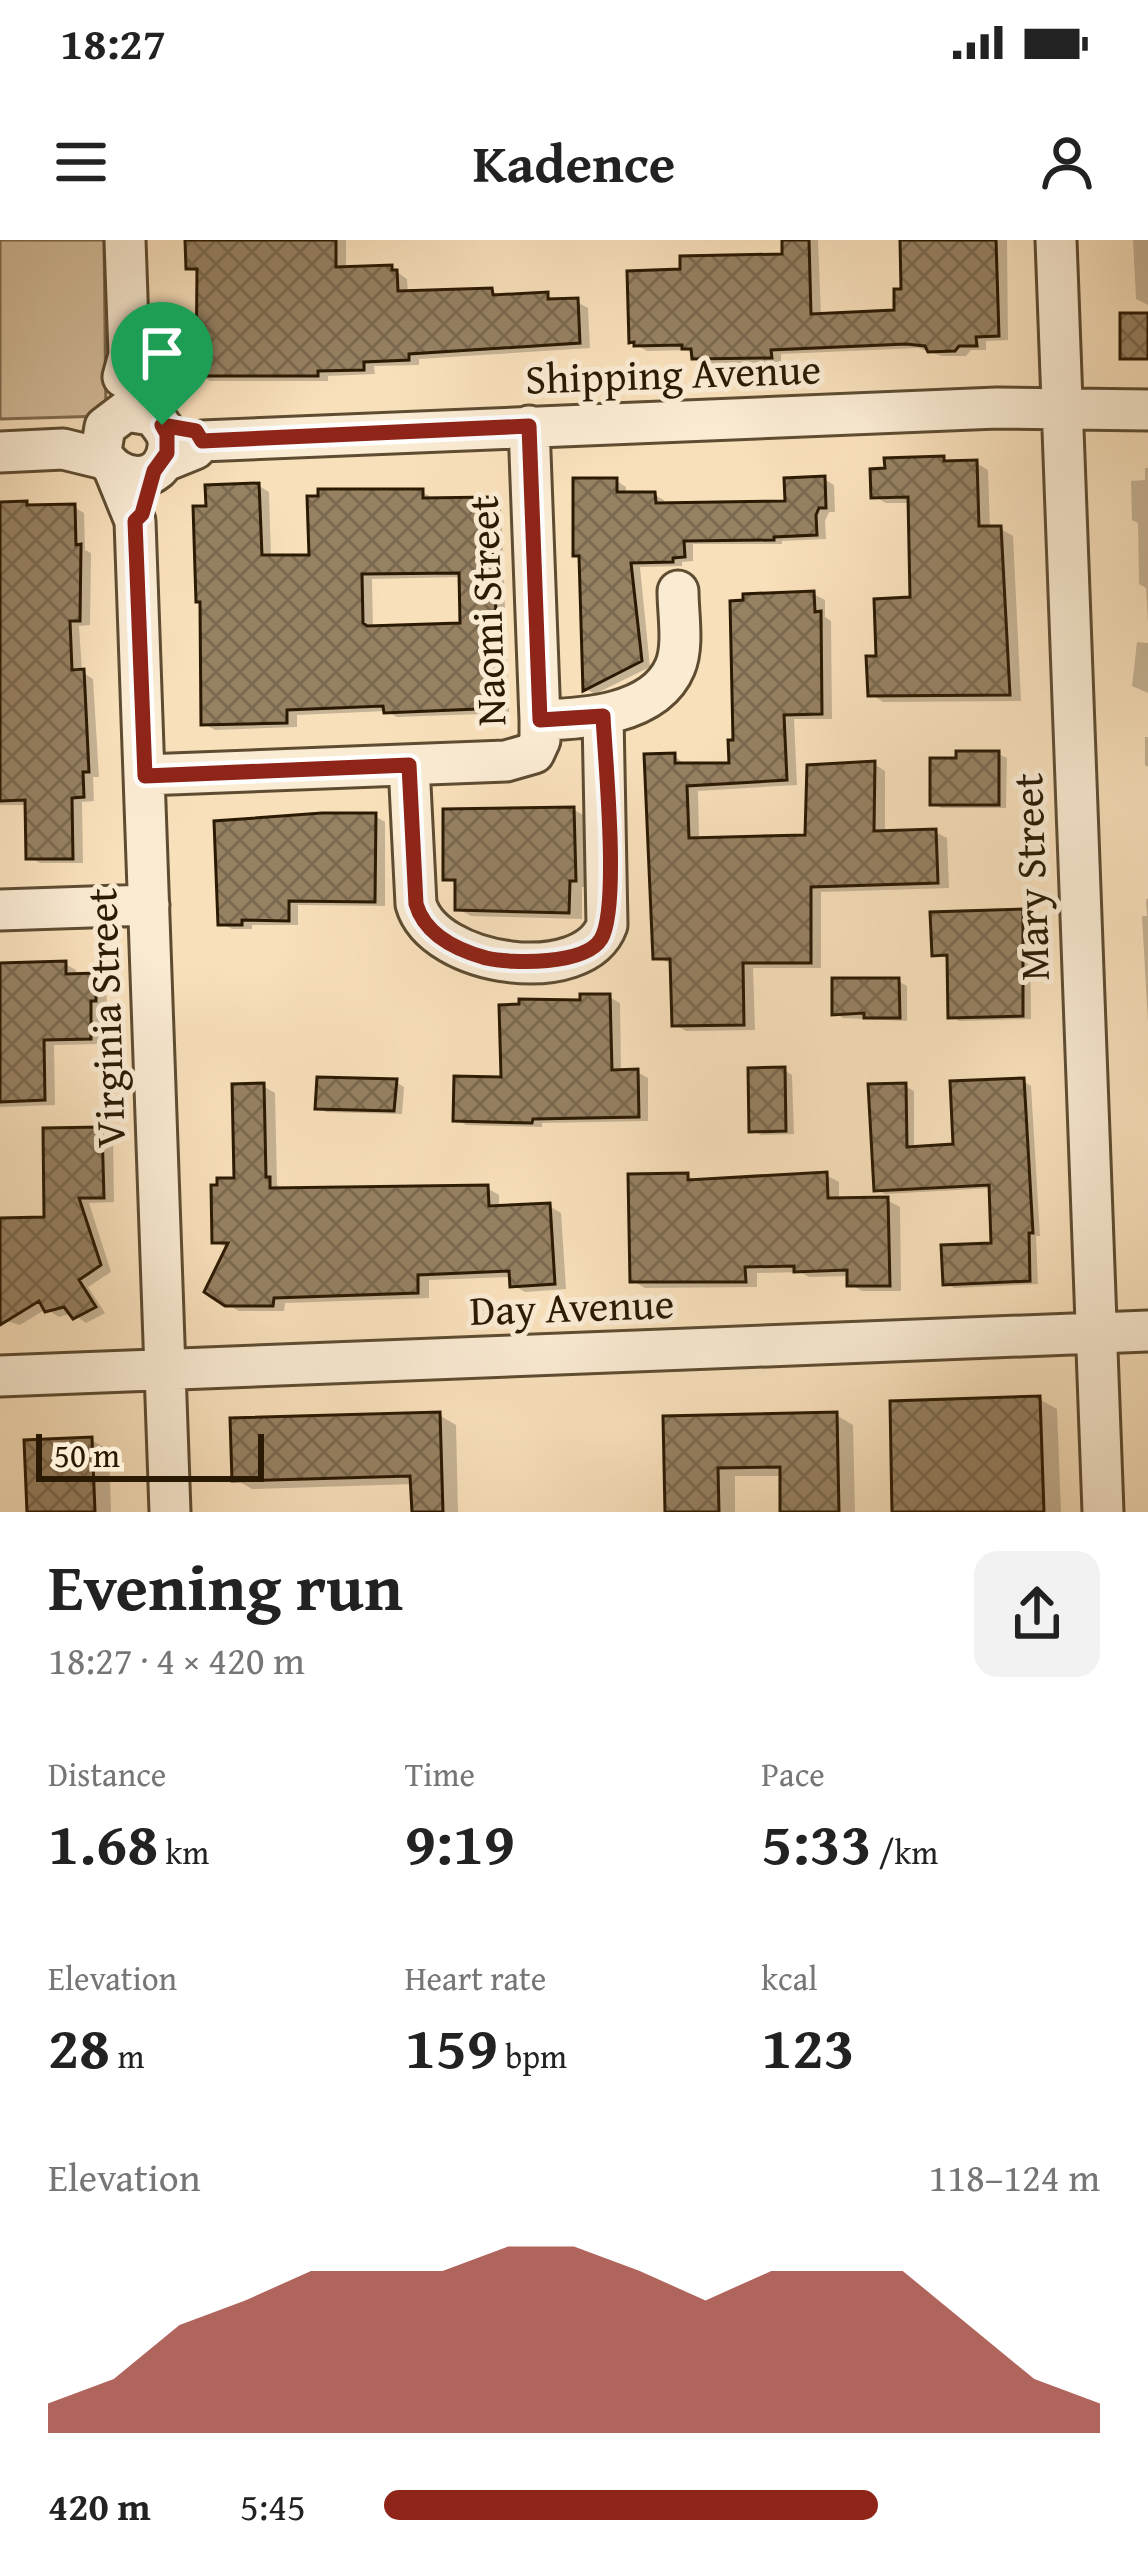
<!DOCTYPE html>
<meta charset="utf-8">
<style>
:root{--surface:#fff;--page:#f2f2f2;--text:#222;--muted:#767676;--accent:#8f2418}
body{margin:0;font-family:"Gentium Book Plus",serif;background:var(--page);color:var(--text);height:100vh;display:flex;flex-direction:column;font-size:45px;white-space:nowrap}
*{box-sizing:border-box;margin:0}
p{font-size:39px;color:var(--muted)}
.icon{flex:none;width:66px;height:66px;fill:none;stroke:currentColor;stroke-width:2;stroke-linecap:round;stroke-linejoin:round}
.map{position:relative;height:1272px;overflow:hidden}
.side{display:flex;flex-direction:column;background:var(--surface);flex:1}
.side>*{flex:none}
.scale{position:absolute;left:36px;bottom:30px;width:228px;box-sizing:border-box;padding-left:12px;border:6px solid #2b1a03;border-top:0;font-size:33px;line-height:42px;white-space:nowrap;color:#2b1a03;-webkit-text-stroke:9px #faebd3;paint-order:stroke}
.pin{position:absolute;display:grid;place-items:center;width:102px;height:102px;color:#fff;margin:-123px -51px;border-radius:50% 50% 50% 0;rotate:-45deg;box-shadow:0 0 12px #0007}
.pin .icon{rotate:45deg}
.round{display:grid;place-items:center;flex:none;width:126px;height:126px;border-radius:24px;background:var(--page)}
.overview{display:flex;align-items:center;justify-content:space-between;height:204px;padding:0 48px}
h1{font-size:66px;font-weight:700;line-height:90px}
.figures{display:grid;grid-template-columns:repeat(3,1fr);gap:18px;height:204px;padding:12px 48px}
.figures div{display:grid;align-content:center}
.figures b{font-size:60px;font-weight:700}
.figures small{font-size:33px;font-weight:400}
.figures p{font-size:33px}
.chart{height:336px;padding:24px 48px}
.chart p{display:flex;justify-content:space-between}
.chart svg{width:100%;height:216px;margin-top:12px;fill:var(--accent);opacity:.7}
ul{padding:0 48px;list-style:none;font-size:39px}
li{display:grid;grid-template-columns:192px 144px 1fr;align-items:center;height:90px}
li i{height:30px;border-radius:15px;background:var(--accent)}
.status{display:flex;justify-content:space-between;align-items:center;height:84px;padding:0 60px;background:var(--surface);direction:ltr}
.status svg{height:33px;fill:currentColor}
header{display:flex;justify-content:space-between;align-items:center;height:156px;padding:0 48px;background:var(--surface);font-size:54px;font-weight:700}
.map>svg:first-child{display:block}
.park{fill:#d5be9c;stroke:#806c50;stroke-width:3}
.shadow{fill:#0003;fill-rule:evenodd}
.building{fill:url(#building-cross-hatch);stroke:#2b1a03;stroke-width:3;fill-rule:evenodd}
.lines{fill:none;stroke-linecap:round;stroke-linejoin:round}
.minor-casing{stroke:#5e4c31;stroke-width:45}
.minor{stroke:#faebd3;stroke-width:39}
.route-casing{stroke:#fff;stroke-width:24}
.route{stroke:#8f2418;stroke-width:15}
.labels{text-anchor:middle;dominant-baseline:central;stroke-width:10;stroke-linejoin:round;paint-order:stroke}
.street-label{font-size:42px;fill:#2b1a03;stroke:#faebd3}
</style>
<div class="status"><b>18:27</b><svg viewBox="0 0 49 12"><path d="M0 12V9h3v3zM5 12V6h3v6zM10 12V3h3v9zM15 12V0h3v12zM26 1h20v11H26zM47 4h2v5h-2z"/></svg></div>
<header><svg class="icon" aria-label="menu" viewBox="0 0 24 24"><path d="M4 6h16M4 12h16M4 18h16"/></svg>Kadence<svg class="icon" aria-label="person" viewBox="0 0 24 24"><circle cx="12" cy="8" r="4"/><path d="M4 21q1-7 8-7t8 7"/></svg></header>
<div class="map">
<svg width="1148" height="1272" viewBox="0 0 1148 1272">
<defs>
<pattern id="building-cross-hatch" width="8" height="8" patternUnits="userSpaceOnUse" patternTransform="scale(3)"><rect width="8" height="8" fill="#968163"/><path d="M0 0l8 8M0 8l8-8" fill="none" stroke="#7b694f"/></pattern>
</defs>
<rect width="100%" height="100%" fill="#f8e0bb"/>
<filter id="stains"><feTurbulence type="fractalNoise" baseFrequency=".00167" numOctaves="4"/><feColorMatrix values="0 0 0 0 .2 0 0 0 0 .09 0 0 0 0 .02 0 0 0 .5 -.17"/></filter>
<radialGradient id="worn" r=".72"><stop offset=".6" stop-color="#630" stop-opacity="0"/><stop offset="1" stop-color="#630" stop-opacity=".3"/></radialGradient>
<!-- park -->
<path class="park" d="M0,0H104L106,176L0,179Z"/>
<!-- shadow -->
<path class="shadow" d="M188,0H346V29L391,28L407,39L408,54L492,51L503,57L547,55L558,62H577L588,68L590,108L419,119V125L374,126L375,134L328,136V141H210L199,134L200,34L189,27Z
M785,0H818L821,76L897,73L904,52L903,0H1007L1008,100L986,101V110H971L966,116H942L918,108L781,114V122L705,124L688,110L647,111L637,105L683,32L785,17Z
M1133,0H1148V65L1136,59Z
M943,219L952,224L976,223L988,230L990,289H1001L1013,296L1021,461L883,462L871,454L879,419L913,360L911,263H886L874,256Z
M1145,228H1148V383L1146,348L1139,344L1138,283L1132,280L1131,241L1145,240Z
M824,239L834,245L835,272H829L825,281L826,299L782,301V304H693V321L682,322V326L640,327L650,427L595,454L586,449L617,241L626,247V255H655L664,260V266L788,264Z
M259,246L269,252L271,318H312L422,252L433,258L490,260L501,266L509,473L397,477L386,471L297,475V487L215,490L204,484L209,269ZM462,337L463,386L373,389L372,339Z
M0,266L74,267L84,273L85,310L91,313L90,385L79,386L82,432L93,439L99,537H93L94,561L82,562L83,623H40L29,617L28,565H0Z
M813,354L825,360V377L831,381L832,479H794L797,545L698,551L699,600L808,598L874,524L885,531V594L935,592L947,598L949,648L821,652V728H753L755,790L686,791L675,785L673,724L656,718L675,516L686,526H733L736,503Z
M1137,402L1148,403V453L1132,446Z
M1145,497H1148V527L1145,525Z
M998,514L1007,518L1006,568H941L933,563Z
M574,570L587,577L588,647H582V679L471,676L458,669V645L446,638Z
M375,576L385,582V666L298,665V685H252V689H232L221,683Z
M1146,659H1148V782L1142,676H1147Z
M1022,672L1030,677L1031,779L959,781L951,776L950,719L934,714Z
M65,724L76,730V737L95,736L106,742L107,765H101L102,804L54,805L55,865L0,867V728Z
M898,741L907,746V781L843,778L835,773Z
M609,757L620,763L621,832H637L648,838V881L542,883V887L466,885L456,879L505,840L583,763Z
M784,830L792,835L794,894L761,895L752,890Z
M1023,841L1031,846L1040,996H1036L1038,1044L954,1048L945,1043L994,1006L992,948L885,954L876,949L905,846L914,851V910L956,907Z
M396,842L404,847L402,874L326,872L318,867Z
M263,846L275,853L277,944L281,951L487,948L499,955V968L549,966L561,973L566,1049L525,1052L513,1045V1037L429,1040V1058L285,1063L284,1071H239L226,1064L229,1009L215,1001L238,941Z
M102,890L113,896L114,962L89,963L111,1032L88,1047L105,1073L86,1083L72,1073L59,1077L46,1069L20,1085L0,1079V981L47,980Z
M826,935L839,942V961L887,960L900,967L901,1051H862L850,1044V1036L809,1037L800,1032L757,1033V1047L645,1048L633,1041L687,936L700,942Z
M1039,1159L1057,1169L1061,1272H895Z
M439,1175L456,1185L458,1272H415L414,1244L252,1249L235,1239Z
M836,1175L853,1185L855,1272H783V1236H735V1272H668L666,1179Z
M91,1200L109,1210L111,1272H30Z"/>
<!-- building -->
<path class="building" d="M185,0H336V27L392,25V30H397L398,51L492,48L493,55L548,52V59L578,58L580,103L409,114V120L364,122V130L318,131V136H196L197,29H186Z
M782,0H809L811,74L894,70V49H901L900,0H996L999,96L976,97L977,106H959L955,111L928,112L925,106L906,104L771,110L772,118L692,119L691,109H682V105L634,106V102L629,103L627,31L680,29V16L782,14Z
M1120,73H1148V119H1120Z
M944,216V221L977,220L979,286H1001L1010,455L868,456L866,416H876L874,359L910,357L908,257L871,258L870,229L885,228L884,218Z
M825,236L826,268H819L816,275L817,295L774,297V300L684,301L685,317L673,318V322L631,323L642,421L583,451L579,316H573V238H617V252H655L656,263L785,261L784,238Z
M259,243L262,315H309L307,256H318V249H423V258L491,257L500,468L384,473L383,466L287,470V483L201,485L200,362H196L193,266H206L205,245ZM459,333L460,383L367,386L363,383L362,334Z
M27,261V265L75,264L76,305L81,304L80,381H70L72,430L84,429L89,532H83L84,557L72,558L73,619H26L25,560L0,561V262Z
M814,351L815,372L821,371L822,474L784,475L787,540L687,546L689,598L805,595L807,525L875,521L874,591L936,589L938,643L811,647V723H743L744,785L672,786L670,719H653L644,514L675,513V523H729L728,500H733L730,361L743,360V354Z
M956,511H999V565H930V518H956Z
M574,567L576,641H570L569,673L455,670V640H443V569Z
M322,573H376L375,662L289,661V681L242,680V685H218L214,581Z
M1023,669V776L948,778L947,715L932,716L930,672Z
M66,721V734L96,733V761H91V799L44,800L45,860L0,862V723Z
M832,738H899L900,778H864V773L832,775Z
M580,754H610L612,830L638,829L639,877L533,879L532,883L453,881L454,836L501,837L499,765L519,764V759L580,760Z
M785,827L786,891L749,892L748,828Z
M317,837L397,839L394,871L315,869Z
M1024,838L1033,993H1029L1030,1041L943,1045L941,1005L991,1003L989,945L874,951L868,844L906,843L907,907L953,904L950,841Z
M264,843L266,937H270V948L488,945L489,966L550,963L555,1044L510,1047L509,1031L418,1035V1053L274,1058L273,1066H225L204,1052L228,1003H212L211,945H217V938H234L232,844Z
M102,887L104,958H79L101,1025L79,1040L96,1067L73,1079L64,1067L45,1072L39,1061L0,1085V978L44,977L43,888Z
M827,932L828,958L888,957L890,1046H847V1030L794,1032V1026L745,1027L746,1042H630L628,934L688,933V940Z
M1040,1156L1044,1272H892L890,1161Z
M440,1172L443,1272H412L410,1236L232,1241L230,1178Z
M837,1172L839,1272H780V1227L718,1228L719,1272H665L663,1176Z
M92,1197L95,1272H27L24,1200Z"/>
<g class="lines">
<!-- minor casing -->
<g class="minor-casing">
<path id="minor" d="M1056,0L1103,1272
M129,115C144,127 144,148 149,166C153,182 170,188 168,207C163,248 114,243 101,211L105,187L126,171L151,175
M123,137L129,115L125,0
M0,212L63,209L104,219
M163,222L195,209L202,201L997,168L1148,170
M115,232L135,281L170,1272
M540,480C583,479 655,475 675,427C684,406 678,374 678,351
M409,525L416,664C434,727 584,748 607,685L603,476
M145,535L506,521L534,513L540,500V480L529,186
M0,670L149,665
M0,1136L1148,1091"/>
</g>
<!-- minor -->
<use href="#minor" class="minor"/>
</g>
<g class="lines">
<!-- route casing -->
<g class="route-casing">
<path id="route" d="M162,185L196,191L202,201L529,186L540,480L603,476C605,520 620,667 601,699C585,725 513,724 486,718C457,710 425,695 416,664L409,525L145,536L135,281L142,274L154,231L167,213V194Z"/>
</g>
<!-- route -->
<use href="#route" class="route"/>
</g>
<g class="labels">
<!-- street labels -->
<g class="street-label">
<text transform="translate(673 133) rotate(-2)">Shipping Avenue</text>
<text transform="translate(486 371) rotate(-92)">Naomi Street</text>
<text transform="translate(1030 637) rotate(-92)">Mary Street</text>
<text transform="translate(105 778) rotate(-92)">Virginia Street</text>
<text transform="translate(572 1066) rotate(-2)">Day Avenue</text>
</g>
</g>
<rect width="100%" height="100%" filter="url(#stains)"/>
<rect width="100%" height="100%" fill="url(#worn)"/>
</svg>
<div class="scale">50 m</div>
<div class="pin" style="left:162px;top:185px;background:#1e9e55"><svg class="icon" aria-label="arrive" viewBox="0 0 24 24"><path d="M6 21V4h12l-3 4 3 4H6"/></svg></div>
</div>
<section class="side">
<div class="overview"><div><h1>Evening run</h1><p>18:27 · 4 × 420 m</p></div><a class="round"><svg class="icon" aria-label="share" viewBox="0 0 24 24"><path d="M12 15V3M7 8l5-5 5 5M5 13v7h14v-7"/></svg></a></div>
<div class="figures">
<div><p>Distance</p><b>1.68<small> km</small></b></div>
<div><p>Time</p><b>9:19</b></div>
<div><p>Pace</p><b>5:33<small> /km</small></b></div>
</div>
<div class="figures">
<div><p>Elevation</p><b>28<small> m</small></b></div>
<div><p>Heart rate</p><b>159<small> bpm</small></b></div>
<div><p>kcal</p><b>123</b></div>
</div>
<div class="chart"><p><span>Elevation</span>118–124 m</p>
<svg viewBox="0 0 160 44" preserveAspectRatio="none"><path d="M0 44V38L10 33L20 22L30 17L40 11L50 11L60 11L70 6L80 6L90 11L100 17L110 11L120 11L130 11L140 22L150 33L160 38V44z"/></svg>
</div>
<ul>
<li><b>420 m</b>5:45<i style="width:69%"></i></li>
</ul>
</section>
